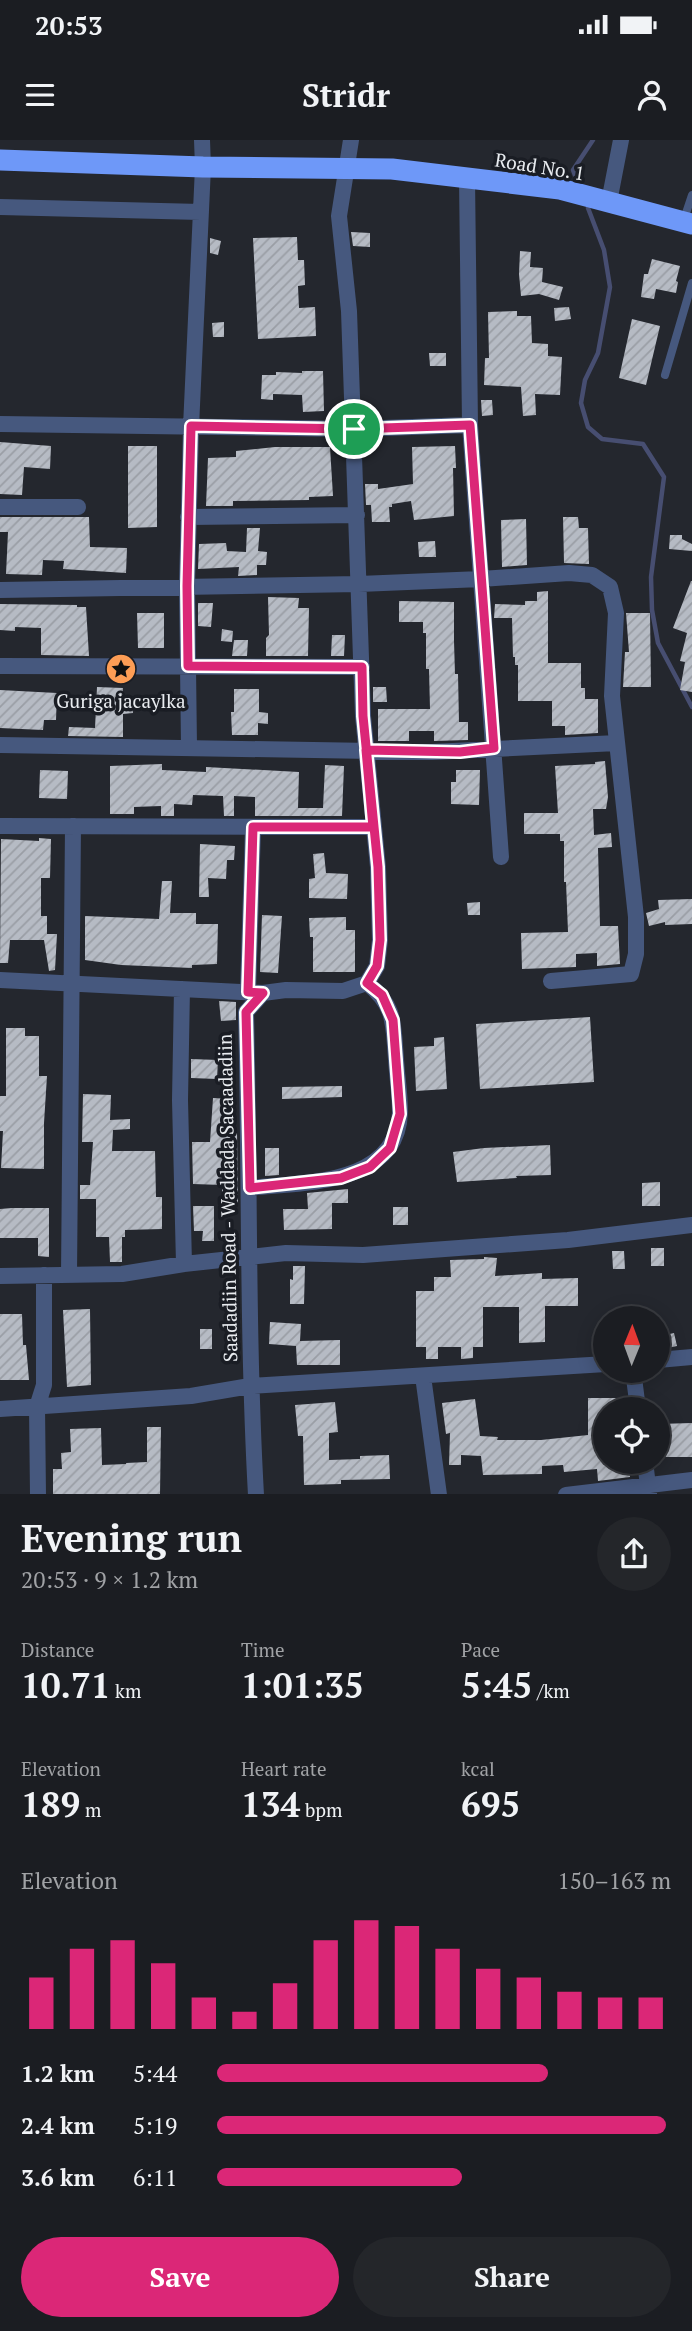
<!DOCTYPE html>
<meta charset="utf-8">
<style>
:root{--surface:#1b1d22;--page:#24262a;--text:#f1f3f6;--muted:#a0a2a5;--line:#393b40;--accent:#db2777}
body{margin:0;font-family:"PT Serif",serif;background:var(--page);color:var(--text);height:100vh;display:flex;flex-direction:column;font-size:26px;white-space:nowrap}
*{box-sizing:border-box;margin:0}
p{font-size:23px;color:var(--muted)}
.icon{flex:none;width:38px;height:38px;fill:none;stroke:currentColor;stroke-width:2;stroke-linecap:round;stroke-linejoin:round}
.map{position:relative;height:1354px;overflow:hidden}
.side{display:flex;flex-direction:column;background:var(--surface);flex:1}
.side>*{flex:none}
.needle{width:46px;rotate:1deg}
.buttons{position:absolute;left:593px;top:1166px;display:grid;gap:14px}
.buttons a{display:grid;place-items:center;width:77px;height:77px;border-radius:50%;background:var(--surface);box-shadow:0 4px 18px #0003,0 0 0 2px var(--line);font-size:35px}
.pin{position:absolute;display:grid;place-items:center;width:60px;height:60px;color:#fff;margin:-30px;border:4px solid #fff;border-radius:50%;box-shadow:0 2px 7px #0007}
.round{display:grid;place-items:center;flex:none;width:74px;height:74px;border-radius:37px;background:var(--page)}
.overview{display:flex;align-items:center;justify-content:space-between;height:119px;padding:0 21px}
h1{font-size:38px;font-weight:800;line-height:52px}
.metrics{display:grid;grid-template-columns:repeat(3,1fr);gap:10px;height:119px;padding:7px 21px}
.metrics div{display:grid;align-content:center}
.metrics b{font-size:35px;font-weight:800}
.metrics small{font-size:19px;font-weight:400}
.metrics p{font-size:19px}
.chart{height:196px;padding:14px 21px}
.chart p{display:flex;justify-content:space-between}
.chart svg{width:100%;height:126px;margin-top:7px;stroke:var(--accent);stroke-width:6}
.button{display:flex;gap:14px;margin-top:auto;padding:14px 21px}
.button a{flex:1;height:80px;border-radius:42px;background:var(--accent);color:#fff;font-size:28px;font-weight:800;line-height:80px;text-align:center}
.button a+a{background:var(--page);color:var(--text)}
ul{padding:0 21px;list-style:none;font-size:23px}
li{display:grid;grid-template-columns:112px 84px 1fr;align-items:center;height:52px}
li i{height:18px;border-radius:9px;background:var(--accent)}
.status{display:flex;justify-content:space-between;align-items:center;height:49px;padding:0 35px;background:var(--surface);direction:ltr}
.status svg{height:19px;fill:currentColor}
header{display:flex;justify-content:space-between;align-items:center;height:91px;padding:0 21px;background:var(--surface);font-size:32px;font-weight:800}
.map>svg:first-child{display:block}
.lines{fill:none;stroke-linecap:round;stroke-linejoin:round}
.stream{stroke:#474e71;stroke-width:4.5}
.building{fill:url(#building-hatch)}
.lane{stroke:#46587e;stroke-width:8}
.street{stroke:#46587e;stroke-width:16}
.highway{stroke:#6e98f8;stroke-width:21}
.route-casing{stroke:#fff;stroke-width:14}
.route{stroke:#db2777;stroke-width:9}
.labels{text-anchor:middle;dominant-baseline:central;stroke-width:7;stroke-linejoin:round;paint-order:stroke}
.street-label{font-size:19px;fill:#e9ecf0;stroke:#1a1d24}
.poi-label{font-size:19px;fill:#e9ecf0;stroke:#1a1d24}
</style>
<div class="status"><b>20:53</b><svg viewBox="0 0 49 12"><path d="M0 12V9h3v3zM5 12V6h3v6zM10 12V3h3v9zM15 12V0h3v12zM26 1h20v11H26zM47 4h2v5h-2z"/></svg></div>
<header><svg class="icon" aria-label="menu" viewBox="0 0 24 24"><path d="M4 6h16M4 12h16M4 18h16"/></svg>Stridr<svg class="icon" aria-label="person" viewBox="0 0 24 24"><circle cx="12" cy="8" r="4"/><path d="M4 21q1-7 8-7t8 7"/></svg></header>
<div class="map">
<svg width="692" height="1355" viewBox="0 0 692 1355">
<defs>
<pattern id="building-hatch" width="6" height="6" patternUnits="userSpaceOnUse" patternTransform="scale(1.75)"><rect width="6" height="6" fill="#b6bbc4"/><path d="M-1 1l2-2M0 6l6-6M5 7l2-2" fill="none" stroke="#9a9ea5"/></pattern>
</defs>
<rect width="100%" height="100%" fill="#24272e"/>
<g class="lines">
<!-- stream -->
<path class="stream" d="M579,46L573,30L593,0
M588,68L604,110L610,147L598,213L585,240L581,263L588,287L602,299L643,304L664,337L651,437L652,470L658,503L692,567"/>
</g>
<!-- building -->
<path class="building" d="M351,92L370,93V107L353,106Z
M297,97L298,120H304L305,145L298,146L299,168L315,167L316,196L258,199L253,98Z
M210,98L221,101L218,115L210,113Z
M520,111L531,112L530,127L543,128L542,142L563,147L559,160L539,154L521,156L519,134Z
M652,119L680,126L676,141L678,142L676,153L656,149L654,159L641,157L644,134H648Z
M569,167L571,179L555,181L554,168Z
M517,171V176H531L532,203L548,204V216L562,217L560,255L535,254L536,275L523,276L521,247L484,245L485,218H489L488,172Z
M632,179L660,186L646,245L619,238Z
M224,182V197H213L212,183Z
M429,213H446V226H430Z
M302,231H323L324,271L303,272L302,255L273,254V260L261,259L262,235H276V232L302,233Z
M481,260H492L493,275L482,276Z
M0,302L51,306L50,329L24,327L22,355L0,354Z
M128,306H157V387L128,388Z
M455,306L456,328H453L454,376L414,380L411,361L392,364V367H389L390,382H372L371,365H366L365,344H378V349L413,344L412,307Z
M275,307H330L333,356L309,357V360L233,361V366H206L208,318L236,317V311Z
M0,377H89L90,407L127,408L126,433L63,429L64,421L43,420L42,435L6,434L8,392H0Z
M563,377H578L579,388H588L589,424L564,423Z
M526,379L527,425L502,427L501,380Z
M247,388H260L258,411L267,412L266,425H257V435L238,436L239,427L198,429L199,404L226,403L227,411L246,412Z
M670,395H682V399L692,404V411L669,409Z
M435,401L436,417H419L418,402Z
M691,441H692V552L680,550L685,522L680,521L687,493L673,488Z
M548,451V523H581V548H585V559H598V593L565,595V586H552V561H518V525H515V517H513L512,478H494L495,464L525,465V461H537V452Z
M268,457L299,458L298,468H309L308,516H266V498L269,495Z
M399,461L454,462V501L455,534H458L459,582H468V600L434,601V591H409V601H378V569H430L429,529H426V493H423V482H399Z
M198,463H213L211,487L198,486Z
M0,464L77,465V467H86L89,516L41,515V488L15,487V491L0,490Z
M137,473H164V508H138Z
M626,473H650L651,547H623L625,512H629Z
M222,489L233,491L232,502L221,501Z
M332,495H345L344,516H331Z
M234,500H248L247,516H232Z
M97,547L123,548L122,562H132L133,573L123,574V597L68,596L69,587L95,588Z
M373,547H386L387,562H373Z
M234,549H259V572L268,573V584L258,583V595H232L231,572H234Z
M0,550L57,553L56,580H44L43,590L0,588Z
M605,621L608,657L606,669H593L594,695L611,693L612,707L598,708L600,786H618L620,824L597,826V813L576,814V827L522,829L521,793L568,792L566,742H564V701H560V694H524V673H558L555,626L595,624V622Z
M162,624V630L206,632V627L299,632L298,668H323L325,625L344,626L342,676H255V657L234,656V676H224L223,656L193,655L192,665L174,664V676H161V666L134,667V674H110V626Z
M40,630L68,631L67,659L39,658Z
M456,630H480L479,665L451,664V642H456Z
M39,698L51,699L50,738H41V776H47V794H57L55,830L49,831L44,800H10L8,823H0L1,699L39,701Z
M200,704L235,706L234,720H227L226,739L208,738L209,757H199Z
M324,713L326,733L348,734L347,759L309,758V739L315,738L313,714Z
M162,741H172L170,773H196V784H218L217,824L192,825V828L121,825L85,820V776L159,779Z
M692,759V784L665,785V782L649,786L646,773L659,769L658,760Z
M480,762V775H468L467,763Z
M262,775L282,776L278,833L260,832Z
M346,777V790H355V832H313V797H310L309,778Z
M219,861L236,862V880L221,881Z
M590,877L594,942L480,949L476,884Z
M6,888H25V896H39V936H47L44,983V1029L1,1028L3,991H0V956H6Z
M444,897L447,949L416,951L414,907L434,906V898Z
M191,919L218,920L217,939L191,938Z
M342,946V957L282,959V947Z
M83,954L111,955L110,980L130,979V989L113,990L112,1011H155L156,1057H162V1089L125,1090V1097H122V1122H110L109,1097H96V1059H80V1045H90L93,1002H82Z
M213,958L232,959L230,994L237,993L238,1064H222V1045L193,1044L192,1002H210Z
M550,1005L551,1035L516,1036L517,1038L457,1042L453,1012L484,1008Z
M265,1008H279V1035L265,1036Z
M660,1042V1066H642V1043Z
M348,1049V1063H332V1089L284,1090L283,1069H308L307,1053Z
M193,1066H214V1101H202L203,1091H194Z
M393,1067H408V1085H393Z
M12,1068H49V1117L38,1116V1098H0V1069Z
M651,1108H664V1126H651Z
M612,1111H624L625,1129H613Z
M484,1117L497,1118L495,1136L542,1133V1139L578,1138V1166H545V1202L519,1203V1167H483V1207H473V1218L461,1219V1207H438V1219H426V1207H416V1151H434V1137H451L450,1120L484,1119Z
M293,1126H305L304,1164H290V1139L293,1140Z
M90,1169L91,1245L67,1247L63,1170Z
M0,1174H22L23,1205H26L29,1240H0Z
M270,1182L301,1184L300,1201L340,1200V1225H297L296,1206L269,1204Z
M200,1189H212V1209H200Z
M674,1193L677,1206L663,1209L661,1196Z
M588,1258H617V1269H606V1321H629L630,1337L598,1341L597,1329L564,1332L563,1325L542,1326V1334L483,1335L481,1316L461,1315V1325H449L450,1293L446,1294L442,1263L475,1259L480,1296L498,1297L497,1300H541L588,1295Z
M335,1262L338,1292L329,1293V1320L360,1319V1316L389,1315L390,1339L341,1340V1344L304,1345L303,1296H298L295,1265Z
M692,1283V1317H658V1284Z
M147,1287H161L160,1354L53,1355V1329H62L61,1313L71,1312L70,1289L101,1288L102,1325L126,1324V1323L147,1322Z"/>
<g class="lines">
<!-- lane -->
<path class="lane" d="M684,79L692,55
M665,235L692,143"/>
<!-- street -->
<path class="street" d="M467,38L470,285L501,717
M609,62L621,0
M0,67L201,72
M0,284L354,289L470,285
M0,367H78
M188,377L357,375
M0,450L359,444L481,439L569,433L592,435L610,447L616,473L612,556L636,777V814L631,834L551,841
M0,526L362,527
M0,605L432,612L617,603
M189,607L187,446L191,287L203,27L202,0
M0,686L373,687
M0,840L263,853
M182,849L180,960L184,1124
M248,852L253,687
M250,1048C303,1042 398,1046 400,972C400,954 397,936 396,919C393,884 396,866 367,843
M69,1135L73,686
M0,1136L122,1134L184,1124L286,1113L363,1115L568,1100L692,1085
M658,1220L692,1217
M633,1230L638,1269
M423,1236L439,1355
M0,1269L191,1256L250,1246L606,1224
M645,1321L649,1354
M38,1355L37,1267L44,1245V1135
M256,1355C247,1194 250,1033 246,872L263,853L286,850L343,851L367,843L377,826L380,800L378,727L363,576L349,171L339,76L351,0
M566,1355L692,1340"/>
<!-- highway -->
<path class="highway" d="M0,20L203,27L392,29L560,49L692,84"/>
</g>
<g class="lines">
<!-- route casing -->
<g class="route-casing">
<path id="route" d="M354,289L191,286L187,446L188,526L362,527L363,576L378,727L380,800L377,826L367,843L382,855L393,880L400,974L390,1008L370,1027L341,1038L250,1048L246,872L263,853L248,852L253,687H373L366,610L460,612L494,608L470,285L354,289"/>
</g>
<!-- route -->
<use href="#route" class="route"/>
</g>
<!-- icons -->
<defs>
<g id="sight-disc" transform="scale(1.575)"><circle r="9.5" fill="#fd9d55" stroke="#1a1d24"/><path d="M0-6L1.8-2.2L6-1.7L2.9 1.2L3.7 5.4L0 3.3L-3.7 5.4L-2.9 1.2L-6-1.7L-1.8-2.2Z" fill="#111"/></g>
</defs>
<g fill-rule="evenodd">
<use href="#sight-disc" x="121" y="529"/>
</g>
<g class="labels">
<!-- street labels -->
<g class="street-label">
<text transform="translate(540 26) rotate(9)">Road No. 1</text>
<text transform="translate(227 1058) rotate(-91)">Saadadiin Road - Waddada Sacaadadiin</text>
</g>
<!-- poi labels -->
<g class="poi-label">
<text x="121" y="560">Guriga jacaylka</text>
</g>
</g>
</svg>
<div class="buttons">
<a><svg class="needle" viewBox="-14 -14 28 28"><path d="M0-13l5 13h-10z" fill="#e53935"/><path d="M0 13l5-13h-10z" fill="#a0a2a5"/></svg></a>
<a><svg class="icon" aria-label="locate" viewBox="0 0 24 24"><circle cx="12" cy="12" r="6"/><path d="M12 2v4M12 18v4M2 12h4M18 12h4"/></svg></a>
</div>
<div class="pin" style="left:354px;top:289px;background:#1e9e55"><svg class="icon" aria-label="arrive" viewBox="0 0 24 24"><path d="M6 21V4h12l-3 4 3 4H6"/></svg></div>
</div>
<section class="side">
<div class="overview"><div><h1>Evening run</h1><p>20:53 · 9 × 1.2 km</p></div><a class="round"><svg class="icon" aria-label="share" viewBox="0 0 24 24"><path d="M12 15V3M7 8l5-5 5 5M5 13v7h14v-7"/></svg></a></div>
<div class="metrics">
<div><p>Distance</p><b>10.71<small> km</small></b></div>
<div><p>Time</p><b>1:01:35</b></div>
<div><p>Pace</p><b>5:45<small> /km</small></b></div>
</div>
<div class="metrics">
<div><p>Elevation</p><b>189<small> m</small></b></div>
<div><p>Heart rate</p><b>134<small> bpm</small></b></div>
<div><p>kcal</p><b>695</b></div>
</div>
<div class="chart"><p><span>Elevation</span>150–163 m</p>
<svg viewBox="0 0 160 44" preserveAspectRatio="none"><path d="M5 44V26M15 44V16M25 44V13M35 44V21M45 44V33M55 44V38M65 44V28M75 44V13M85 44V6M95 44V8M105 44V16M115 44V23M125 44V26M135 44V31M145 44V33M155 44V33"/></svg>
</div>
<ul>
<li><b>1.2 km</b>5:44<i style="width:73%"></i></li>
<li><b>2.4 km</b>5:19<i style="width:99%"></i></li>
<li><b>3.6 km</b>6:11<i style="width:54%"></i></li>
</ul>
<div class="button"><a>Save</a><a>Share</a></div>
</section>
